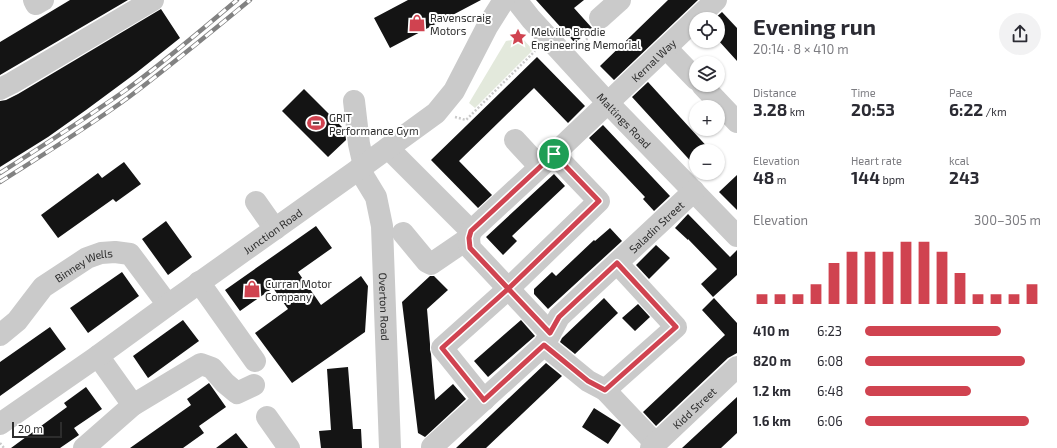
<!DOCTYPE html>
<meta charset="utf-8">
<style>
:root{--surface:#fff;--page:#f2f2f3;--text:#2b2b33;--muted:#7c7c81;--accent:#d04350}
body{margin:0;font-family:"Exo 2",sans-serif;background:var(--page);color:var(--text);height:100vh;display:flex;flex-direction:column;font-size:15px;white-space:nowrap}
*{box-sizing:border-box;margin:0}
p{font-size:13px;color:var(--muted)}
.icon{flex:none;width:22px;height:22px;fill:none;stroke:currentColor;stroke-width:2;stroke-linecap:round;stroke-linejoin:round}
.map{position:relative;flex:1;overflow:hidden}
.side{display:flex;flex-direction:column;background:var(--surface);width:320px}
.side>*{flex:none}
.buttons{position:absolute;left:689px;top:12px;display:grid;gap:8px}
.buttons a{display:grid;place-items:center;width:36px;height:36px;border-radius:50%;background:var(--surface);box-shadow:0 1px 3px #0004;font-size:20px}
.scale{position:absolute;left:12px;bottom:10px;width:50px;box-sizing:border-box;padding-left:4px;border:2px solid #2d2d2d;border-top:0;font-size:11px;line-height:14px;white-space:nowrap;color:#2d2d2d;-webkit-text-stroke:3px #fff;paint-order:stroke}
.pin{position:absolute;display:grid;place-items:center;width:34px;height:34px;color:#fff;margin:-17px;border:2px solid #fff;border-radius:50%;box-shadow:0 1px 4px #0007}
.round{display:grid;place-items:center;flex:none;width:42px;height:42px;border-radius:21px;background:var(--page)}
.overview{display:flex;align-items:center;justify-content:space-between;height:68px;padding:0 16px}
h1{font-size:22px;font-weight:700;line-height:30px}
.stats{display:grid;grid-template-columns:repeat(3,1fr);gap:6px;height:68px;padding:4px 16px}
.stats div{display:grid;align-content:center}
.stats b{font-size:17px;font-weight:700}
.stats small{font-size:11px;font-weight:400}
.stats p{font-size:11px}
.chart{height:112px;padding:8px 16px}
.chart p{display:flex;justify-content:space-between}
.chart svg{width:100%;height:72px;margin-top:4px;stroke:var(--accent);stroke-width:6}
ul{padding:0 16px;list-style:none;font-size:13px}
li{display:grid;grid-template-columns:64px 48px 1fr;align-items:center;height:30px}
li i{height:10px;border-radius:5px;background:var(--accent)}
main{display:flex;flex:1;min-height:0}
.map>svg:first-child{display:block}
.green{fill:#e3e9dc}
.building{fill:#141414}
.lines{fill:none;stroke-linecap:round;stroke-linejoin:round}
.path{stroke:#cacaca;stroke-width:2.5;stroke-dasharray:2 2;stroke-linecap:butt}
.minor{stroke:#cacaca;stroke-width:22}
.rail-casing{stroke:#828282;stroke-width:4.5}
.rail{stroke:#fff;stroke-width:3;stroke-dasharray:9;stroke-linecap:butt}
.route-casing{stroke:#fff;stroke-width:8}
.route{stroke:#d04350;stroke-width:5}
.labels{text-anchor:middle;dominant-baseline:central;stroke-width:4;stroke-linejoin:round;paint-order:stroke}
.poi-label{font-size:11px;fill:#2d2d2d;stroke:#fff;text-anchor:start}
.street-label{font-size:11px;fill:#2d2d2d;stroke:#fff}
</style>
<main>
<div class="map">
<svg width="737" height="448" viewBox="0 0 737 448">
<rect width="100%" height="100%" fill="#fff"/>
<!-- green -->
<path class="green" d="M522,38L533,50L475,108L469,103L506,41Z"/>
<!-- building -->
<path class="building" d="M70,0H128L0,75V42Z
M408,0H481L390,48L374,18Z
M536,0H584L574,8L592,28L575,43Z
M668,0H698L614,80L600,66Z
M161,9L180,38L136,73L86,110L48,137L0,167V101L6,100L18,94Z
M722,12L737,28V61L718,40V19H714Z
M537,57L585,106L568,123L534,88L459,161L492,195L478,208L431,160Z
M648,82L711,151H696V167L632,97Z
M304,89L345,130L346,140L328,157L282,111Z
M603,125L670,196L654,211L643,199L645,197L589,138Z
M124,162L141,184L116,202L113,199L58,238L41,215L98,173L102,178Z
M554,174L565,186L512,236L517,241L503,255L486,237Z
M737,175V210L719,192Z
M688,214L730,257L737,250V275L713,297L701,284L717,269L688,239V240L675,228Z
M166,221L192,257L168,275L142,239Z
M316,226L332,248L298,272L321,305L361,276L368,286L365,332L292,383L255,333L288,309L273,288L240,311L225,290Z
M610,228L622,241L548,309L534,294V289L552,272L556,276L594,240L595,241Z
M656,245L670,258L649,279L636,265Z
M122,272L139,296L88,333L70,308Z
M430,276H434L448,290L427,309L430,344V350L431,354L435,400L453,384L466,399L425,437L418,433L402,302Z
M604,298L618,313L575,354L560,342L562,338Z
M714,298L737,323V353L728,358L656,426L643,412L725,335L702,310Z
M638,304L650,317L635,331L622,318Z
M183,320L199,341L148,378L133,356Z
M521,320L535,336L488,377L474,361Z
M50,327L66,349L0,396V362Z
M546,363L562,376L486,448H456Z
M348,367L353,429H361L362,448H321L319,431L331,430L327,369Z
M209,383L226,407L199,426L204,433L183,448H130L191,405L187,399Z
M86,387L102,409L74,428L79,435L60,448H11L67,407L64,403Z
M737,397V433L721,448H682Z
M594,408L621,425L608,444L582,427Z
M236,433L248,448H216Z"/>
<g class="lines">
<!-- path -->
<path class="path" d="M581,46L591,34
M455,117L466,120L535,51
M0,443L4,448"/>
<!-- minor -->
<g class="minor">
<path d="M34,0L36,4L43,0"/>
<path id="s1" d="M516,0L531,19L607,102L737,236"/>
<path d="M600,18L620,0"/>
<path d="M666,48L696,79"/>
<path d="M702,85L737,122"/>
<path d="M0,89L12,83L153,0"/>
<path d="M354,101L359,144L364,166"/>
<path d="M515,140L540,167"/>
<path d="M388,148L471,231"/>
<path id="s2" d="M359,169L376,197L382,226L390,448"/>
<path d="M256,202L275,229"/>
<path d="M403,233L427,262L431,264L469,238"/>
<path d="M617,263L676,327L605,390L656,444"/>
<path d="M199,282L255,361"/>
<path id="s3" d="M550,333L470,248L469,238L471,231L554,154L716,0"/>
<path id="s4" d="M0,335L17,321L43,287L87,258L101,253L115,252L130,254L168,305"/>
<path d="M544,345L588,381L605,390"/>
<path d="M98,356L133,405"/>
<path d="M484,400L442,348L508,289L599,201L554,154"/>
<path d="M267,417L289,448"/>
<path id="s5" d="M0,424L98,356L168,305L359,169L436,113L454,91L487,27L504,0"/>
<path id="s6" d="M432,447L544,345L559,317L694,191"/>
<path d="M84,448L133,405L201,364L212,368L225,383L237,393L254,385"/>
<path id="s7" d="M651,448L737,367"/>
</g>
<!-- rail casing -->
<g class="rail-casing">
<path id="rail" d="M0,173C41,147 83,120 123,92C162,64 200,31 237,0
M0,182C44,154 88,127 129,97C170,66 210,33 250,0"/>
</g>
<!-- rail -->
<use href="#rail" class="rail"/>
</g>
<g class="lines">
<!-- route casing -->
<g class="route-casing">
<path id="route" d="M554,154L471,231L469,238L470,248L550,333L559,317L617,263L676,327L605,390L588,381L544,345L484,400L442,348L508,289L599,201L554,154"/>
</g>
<!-- route -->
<use href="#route" class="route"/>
</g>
<!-- icons -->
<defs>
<g id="shop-bare" transform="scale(1.38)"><path d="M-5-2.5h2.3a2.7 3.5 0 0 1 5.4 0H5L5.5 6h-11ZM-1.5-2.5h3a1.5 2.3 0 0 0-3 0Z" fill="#d04350" stroke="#fff" stroke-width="2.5" paint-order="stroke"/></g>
<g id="sight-bare" transform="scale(1.38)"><path d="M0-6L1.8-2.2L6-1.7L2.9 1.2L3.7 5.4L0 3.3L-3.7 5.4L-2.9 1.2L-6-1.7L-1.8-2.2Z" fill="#d04350" stroke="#fff" stroke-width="2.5" paint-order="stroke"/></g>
<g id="stadium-bare" transform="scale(1.38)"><path d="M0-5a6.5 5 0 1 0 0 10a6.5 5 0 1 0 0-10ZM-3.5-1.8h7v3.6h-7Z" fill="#d04350" stroke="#fff" stroke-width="2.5" paint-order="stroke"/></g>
</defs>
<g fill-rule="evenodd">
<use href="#shop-bare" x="417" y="23"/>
<use href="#sight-bare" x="518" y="37"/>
<use href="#stadium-bare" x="316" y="123"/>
<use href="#shop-bare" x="252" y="289"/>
</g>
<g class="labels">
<!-- poi labels -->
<g class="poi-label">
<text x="430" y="17">Ravenscraig<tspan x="430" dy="13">Motors</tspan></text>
<text x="531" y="31">Melville Brodie<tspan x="531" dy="13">Engineering Memorial</tspan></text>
<text x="329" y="117">GRIT<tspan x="329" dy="13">Performance Gym</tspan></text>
<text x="265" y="283">Curran Motor<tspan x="265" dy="13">Company</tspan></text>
</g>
<!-- street labels -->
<g class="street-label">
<text stroke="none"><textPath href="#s3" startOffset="384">Kernal Way</textPath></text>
<text stroke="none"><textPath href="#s1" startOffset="162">Maltings Road</textPath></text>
<text stroke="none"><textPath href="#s6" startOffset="316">Saladin Street</textPath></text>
<text stroke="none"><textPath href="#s5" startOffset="334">Junction Road</textPath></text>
<text stroke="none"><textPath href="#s4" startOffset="112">Binney Wells</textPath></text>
<text stroke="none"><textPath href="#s2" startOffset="143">Overton Road</textPath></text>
<text stroke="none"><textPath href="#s7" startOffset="59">Kidd Street</textPath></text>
</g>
</g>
</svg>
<div class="buttons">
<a><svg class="icon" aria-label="locate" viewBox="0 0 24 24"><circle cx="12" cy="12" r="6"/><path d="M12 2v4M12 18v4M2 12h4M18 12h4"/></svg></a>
<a><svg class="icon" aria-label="layers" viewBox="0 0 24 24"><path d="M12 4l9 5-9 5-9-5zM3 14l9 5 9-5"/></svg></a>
<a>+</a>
<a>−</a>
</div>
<div class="scale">20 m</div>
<div class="pin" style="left:554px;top:154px;background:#1e9e55"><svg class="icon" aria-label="arrive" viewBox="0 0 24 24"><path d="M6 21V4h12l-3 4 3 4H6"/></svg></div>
</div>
<section class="side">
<div class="overview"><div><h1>Evening run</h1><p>20:14 · 8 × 410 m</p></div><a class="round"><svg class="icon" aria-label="share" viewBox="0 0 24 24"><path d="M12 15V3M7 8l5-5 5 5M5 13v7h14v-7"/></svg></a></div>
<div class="stats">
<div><p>Distance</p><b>3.28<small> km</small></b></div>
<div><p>Time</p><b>20:53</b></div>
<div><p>Pace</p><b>6:22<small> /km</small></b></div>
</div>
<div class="stats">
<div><p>Elevation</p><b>48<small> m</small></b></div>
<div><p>Heart rate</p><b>144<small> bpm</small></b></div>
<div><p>kcal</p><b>243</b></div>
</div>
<div class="chart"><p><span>Elevation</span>300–305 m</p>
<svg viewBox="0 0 160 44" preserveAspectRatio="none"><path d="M5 44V38M15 44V38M25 44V38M35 44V32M45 44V19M55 44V12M65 44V12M75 44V12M85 44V6M95 44V6M105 44V12M115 44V25M125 44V38M135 44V38M145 44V38M155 44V32"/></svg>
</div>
<ul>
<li><b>410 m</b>6:23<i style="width:77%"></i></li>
<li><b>820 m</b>6:08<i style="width:91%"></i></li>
<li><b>1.2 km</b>6:48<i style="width:60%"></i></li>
<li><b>1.6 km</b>6:06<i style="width:93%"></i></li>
</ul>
</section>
</main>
